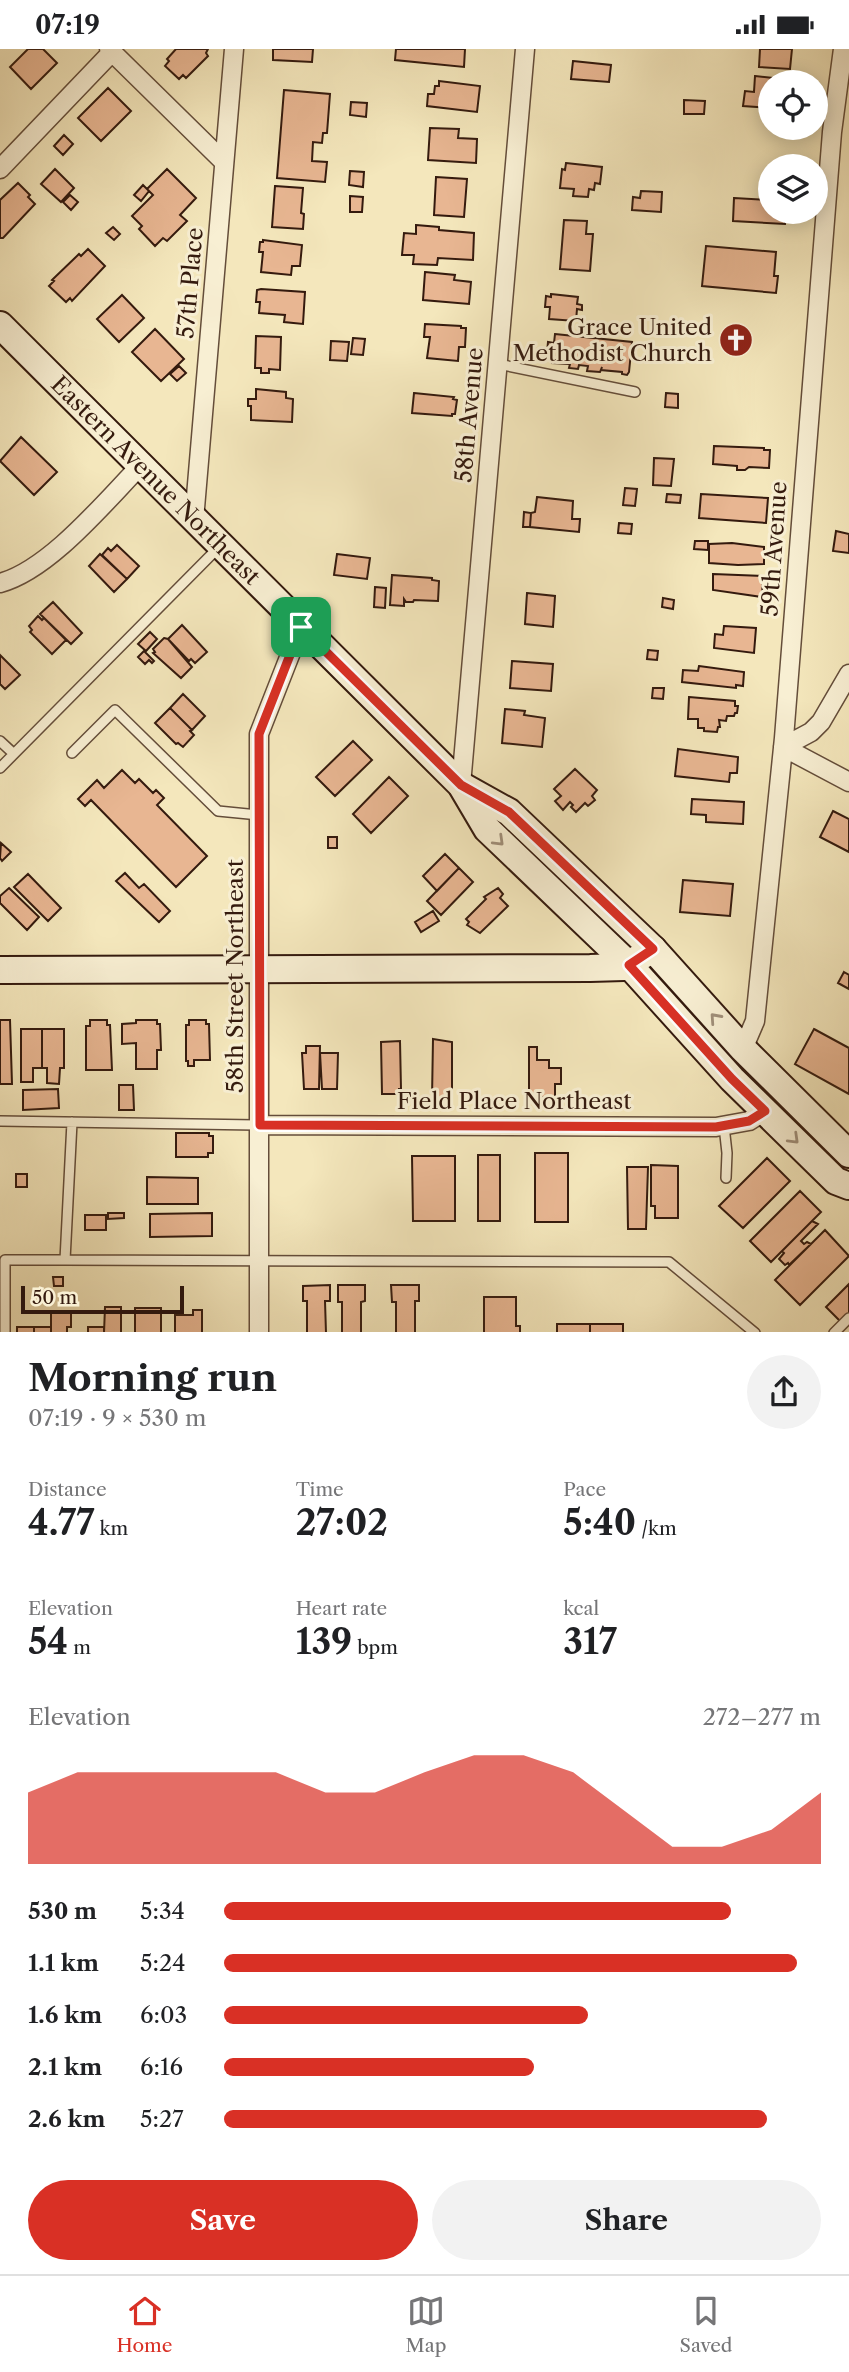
<!DOCTYPE html>
<meta charset="utf-8">
<style>
:root{--surface:#fff;--page:#f2f2f2;--text:#202124;--muted:#757577;--line:#e0e0e0;--accent:#d93025}
body{margin:0;font-family:"Libre Caslon Text",serif;background:var(--page);color:var(--text);height:100vh;display:flex;flex-direction:column;font-size:26px;white-space:nowrap}
*{box-sizing:border-box;margin:0}
p{font-size:23px;color:var(--muted)}
.icon{flex:none;width:38px;height:38px;fill:none;stroke:currentColor;stroke-width:2;stroke-linecap:round;stroke-linejoin:round}
.map{position:relative;height:1283px;overflow:hidden}
.details{display:flex;flex-direction:column;background:var(--surface);flex:1}
.details>*{flex:none}
.buttons{position:absolute;left:758px;top:21px;display:grid;gap:14px}
.buttons a{display:grid;place-items:center;width:70px;height:70px;border-radius:50%;background:var(--surface);box-shadow:0 4px 18px #0003;font-size:35px}
.scale{position:absolute;left:21px;bottom:18px;width:163px;box-sizing:border-box;padding-left:7px;border:4px solid #341a0e;border-top:0;font-size:19px;line-height:24px;white-space:nowrap;color:#341a0e;-webkit-text-stroke:5px #f8efd3;paint-order:stroke}
.pin{position:absolute;display:grid;place-items:center;width:60px;height:60px;color:#fff;margin:-30px;border-radius:14px;box-shadow:0 4px 10px #0006}
.round{display:grid;place-items:center;flex:none;width:74px;height:74px;border-radius:37px;background:var(--page)}
.headline{display:flex;align-items:center;justify-content:space-between;height:119px;padding:0 28px}
h1{font-size:38px;font-weight:800;line-height:52px}
.stats{display:grid;grid-template-columns:repeat(3,1fr);gap:10px;height:119px;padding:7px 28px}
.stats div{display:grid;align-content:center}
.stats b{font-size:35px;font-weight:800}
.stats small{font-size:19px;font-weight:400}
.stats p{font-size:19px}
.chart{height:196px;padding:14px 28px}
.chart p{display:flex;justify-content:space-between}
.chart svg{width:100%;height:126px;margin-top:7px;fill:var(--accent);opacity:.7}
.primary-button{display:flex;gap:14px;margin-top:auto;padding:14px 28px}
.primary-button a{flex:1;height:80px;border-radius:42px;background:var(--accent);color:#fff;font-size:28px;font-weight:800;line-height:80px;text-align:center}
.primary-button a+a{background:var(--page);color:var(--text)}
ul{padding:0 28px;list-style:none;font-size:23px}
li{display:grid;grid-template-columns:112px 84px 1fr;align-items:center;height:52px}
li i{height:18px;border-radius:9px;background:var(--accent)}
.status{display:flex;justify-content:space-between;align-items:center;height:49px;padding:0 35px;background:var(--surface);direction:ltr}
.status svg{height:19px;fill:currentColor}
.tab-bar{display:flex;justify-content:space-around;align-items:center;height:98px;border-top:2px solid var(--line);background:var(--surface);font-size:19px;color:var(--muted)}
.tab-bar a{display:grid;justify-items:center;gap:4px}
.tab-bar .current{color:var(--accent)}
.map>svg:first-child{display:block}
.building{fill:#e8b692;stroke:#341a0e;stroke-width:2}
.lines{fill:none;stroke-linecap:round;stroke-linejoin:round}
.lane-casing{stroke:#644d3a;stroke-width:12}
.street-casing{stroke:#644d3a;stroke-width:21}
.secondary-casing{stroke:#341a0e;stroke-width:30}
.lane{stroke:#f8efd3;stroke-width:9}
.street{stroke:#f8efd3;stroke-width:18}
.secondary{stroke:#f8efd3;stroke-width:26}
.oneway{stroke:#a08f7a}
.route-casing{stroke:#fff;stroke-width:14}
.route{stroke:#d93025;stroke-width:9}
.labels{text-anchor:middle;dominant-baseline:central;stroke-width:6;stroke-linejoin:round;paint-order:stroke}
.street-label{font-size:23px;fill:#341a0e;stroke:#f8efd3}
.poi-label{font-size:23px;fill:#341a0e;stroke:#f8efd3;text-anchor:end}
</style>
<div class="status"><b>07:19</b><svg viewBox="0 0 49 12"><path d="M0 12V9h3v3zM5 12V6h3v6zM10 12V3h3v9zM15 12V0h3v12zM26 1h20v11H26zM47 4h2v5h-2z"/></svg></div>
<div class="map">
<svg width="849" height="1284" viewBox="0 0 849 1284">
<rect width="100%" height="100%" fill="#f4e7bc"/>
<filter id="stains"><feTurbulence type="fractalNoise" baseFrequency=".00286" numOctaves="4"/><feColorMatrix values="0 0 0 0 .2 0 0 0 0 .09 0 0 0 0 .02 0 0 0 .5 -.17"/></filter>
<radialGradient id="worn" r=".72"><stop offset=".6" stop-color="#630" stop-opacity="0"/><stop offset="1" stop-color="#630" stop-opacity=".3"/></radialGradient>
<!-- building -->
<path class="building" d="M28,0H43L57,14L31,40L10,18Z
M176,0H208L206,4L208,7L186,29L183,26L179,30L165,17L169,12L167,10Z
M273,0H313L312,13L273,11Z
M396,0H465L464,18L395,11Z
M760,0H792L790,20L759,18Z
M573,12L611,16L609,33L571,30Z
M755,27L792,31L798,33H770V59L743,57L745,42L754,43Z
M439,32L480,37L477,63L427,57L428,45H434L435,37H439Z
M108,39L131,62L101,92L78,69Z
M284,41L330,45L327,84H323L322,94L313,93L312,112L327,113L325,133L277,129Z
M684,51L705,52L704,65H684Z
M351,53L367,54L366,68L350,66Z
M430,79L459,80L458,89L477,90L476,114L428,111Z
M64,86L73,95L63,106L54,97Z
M566,114L602,118L600,135L595,134L594,141L589,140L588,148L573,147L574,140L560,139L562,120L565,121Z
M55,120L74,139L61,153L41,135Z
M167,120L196,149L180,166L187,172L167,192L163,189L155,197L139,180L142,177L132,167L153,146L147,140Z
M350,122L364,123L363,138L349,136Z
M436,128L467,130L464,168L434,166Z
M18,134L30,146L28,148L35,155L3,189H0V151Z
M143,136L149,142L141,152L134,146Z
M275,137L303,139L301,164L304,165L303,180L272,178Z
M641,142L662,143L661,163L632,161L633,148L640,149Z
M70,146L78,153L71,161L63,153Z
M350,147L363,148L362,163H350Z
M734,149L770,151V163H786L785,175L733,172Z
M564,171L587,172L586,185H593L590,222L560,220Z
M416,176L439,178V181L474,184L473,211L438,209L437,216L413,215L414,206H402L404,184L416,185Z
M113,178L120,185L114,191L106,184Z
M263,191L302,196L300,217H292L291,226L261,223L263,203H259L260,193H263Z
M706,197L776,203L774,227H778L776,244L702,237Z
M88,200L105,217L72,252L70,249L66,253L49,237L54,232L52,231L79,205L81,207Z
M425,223L455,226L454,231L471,233L469,255L423,251Z
M261,240L305,243L303,275L284,273L285,266L259,264L260,253H256L257,241Z
M551,245L578,248L577,255L582,256V261L577,260L576,272L549,270L550,258H545L546,247L551,248Z
M122,246L144,269L119,293L97,270Z
M425,275L461,277V279H466L465,298H459L458,312L427,309L430,288H424Z
M155,280L184,310L161,332L132,303Z
M555,285L632,293L629,323L627,326L622,325V323L601,321L602,318L600,323L587,322L588,317L579,316L578,320L569,319L570,315L552,314L553,304H547L548,293L554,294Z
M256,287L281,288L280,321L269,320V324H261V319H255Z
M353,289L365,290L363,306L351,305Z
M331,292L349,293L347,312L330,311Z
M179,317L186,324L177,332L170,325Z
M256,340L286,343V349L293,350L292,373L251,371V357H248V350H256Z
M414,344L454,348L453,350L457,351L455,365H452V367L412,364Z
M666,344L678,345V359L665,358Z
M21,388L57,423L34,446L0,412Z
M714,397L764,399V401H770L769,419L749,418L745,421H737V417L713,415Z
M654,409L674,410L671,437L653,436Z
M625,439L637,440L635,457L623,456Z
M667,445L681,446L680,454L666,453Z
M701,445L768,449L766,474L699,469Z
M537,448L573,452L572,470H580L579,483L530,478L531,464L535,463Z
M524,463L531,464L530,478H523Z
M619,474L632,475L631,485L618,484Z
M836,482L849,485V504L833,502Z
M695,492H708V501L694,500Z
M732,494L764,498V515L738,516L709,514V495Z
M117,496L139,517L127,530L102,506L108,499L111,502Z
M100,505L127,530L114,543L89,517Z
M337,505L370,509L367,530L334,526Z
M713,525L763,527L762,548L713,541Z
M392,526L432,529V531L439,532L438,552L414,551L413,553H406L404,550V557L390,556Z
M375,538L386,539L385,559L374,558Z
M527,544L555,547L553,578L525,575Z
M663,549L674,551L673,560L662,558Z
M53,553L82,584L71,595L40,565Z
M38,567L42,571L44,569L66,591L52,605L30,583L32,581L29,577Z
M182,576L207,603L195,614L191,610L189,612L168,590Z
M724,577L756,579L754,604L714,599L715,585L723,586Z
M150,583L157,590L146,602L138,595Z
M164,589L168,590L192,618L181,629L153,604L155,603L153,600Z
M648,601L658,602L657,611L647,610Z
M144,602L154,612L152,614L149,611L145,615L138,608Z
M0,606L20,626L5,640L0,635Z
M512,612L553,615L551,642L510,639Z
M699,617L744,623L743,637L736,636V639L682,633L683,621L698,622Z
M653,639H664L663,650L652,649Z
M183,645L205,667L192,681L170,659Z
M689,648L735,652V657H738L737,664H735L734,667H727L726,672L719,671L720,678H718L717,683L704,682V679H698V670H688Z
M170,659L192,681L190,682L194,686L183,698L178,694L176,695L155,674Z
M505,660L525,662L524,666L545,669L542,698L502,694Z
M353,692L372,711L335,747L316,728Z
M678,700L738,708L737,724H730L729,733L675,727Z
M575,720L597,741L592,747L595,751L588,757L585,754L576,763L571,758L573,756L570,753L563,761L555,752L561,747L554,740Z
M122,721L135,734L139,730L153,744L156,741L164,749L157,756L207,807L176,838L91,751L85,757L78,750L97,731L104,739Z
M389,728L408,747L371,784L353,765Z
M692,750L744,753L743,775L706,773V766L691,765Z
M833,762L849,770V803L820,788Z
M328,788H337V799H328Z
M1,794L11,803L2,812L0,809Z
M445,805L459,819L437,842L423,827Z
M459,819L473,833L441,866L427,852Z
M125,824L139,839L144,835L170,862L159,873L116,832Z
M28,825L61,859L48,872L14,838Z
M683,831L733,835L730,867L680,863Z
M9,839L39,868L27,881L0,854V847Z
M498,839L503,845L500,849L508,857L480,884L467,876L469,873L466,870L486,850L484,848Z
M433,862L439,872L421,883L415,873Z
M844,923L849,926V940L838,934Z
M0,971H10L12,1035H0Z
M90,971H107V976H110L112,1021H86V977H90Z
M136,971H157V975H160L161,1001H157V1020H136V994L122,995V975L136,974Z
M189,971H206V975H209L210,1011H194V1017H188V1012H186V976H189Z
M21,980H42V1019H33V1033H21Z
M42,980H64V1019H60L59,1035L47,1034V1019H42Z
M814,980L849,999V1045L795,1015Z
M433,990L452,993V1050L432,1049Z
M400,992L401,1040H399V1045H382L381,993Z
M306,997H320L319,1040H304L302,1004H306Z
M529,998H537V1011H549V1019H561V1035H555V1048H529Z
M320,1004H338L337,1040H322Z
M119,1036H133L134,1061H119Z
M58,1040L59,1059L23,1061V1041Z
M176,1084H209V1087H213V1104H208V1108H176Z
M535,1104H568V1173H535Z
M478,1106H500V1172H478Z
M412,1107H455V1172H413Z
M767,1109L790,1132L743,1179L719,1157Z
M651,1116L678,1117V1169H655V1157H651Z
M627,1118H648L646,1180H628Z
M16,1125H27V1138H16Z
M147,1128L198,1129V1155H147Z
M800,1142L821,1163L771,1213L750,1192Z
M108,1164H124V1169L108,1170Z
M212,1164V1187L150,1188V1165Z
M85,1166H106V1181H85Z
M812,1172L818,1175L801,1192L804,1195L807,1193L811,1195L789,1216L788,1214L785,1216L779,1210L784,1204L782,1202Z
M825,1181L849,1207L800,1256L775,1231Z
M53,1228H63V1237H54Z
M849,1235V1267L842,1274L826,1258Z
M330,1236V1252H325L326,1284H307V1252H303V1237Z
M338,1236H365V1252L361,1253V1284H342V1253H338Z
M391,1236H419V1252H415V1284H396V1253H392Z
M484,1248H516V1277H520V1284H484Z
M105,1258H121V1284H104Z
M135,1259H161V1284H135Z
M193,1261H202V1284H175V1266H193Z
M51,1264H71V1278H67V1284H51Z
M557,1275H590V1284H557Z
M590,1275H623V1284H590Z
M17,1278H34V1284H17Z
M34,1278H51V1284H34Z
M88,1278H104V1284H88Z"/>
<g class="lines">
<!-- lane casing -->
<g class="lane-casing">
<path id="lane" d="M498,315L635,343
M0,692L14,705
M72,704L115,661L218,762L259,766
M0,719L218,499
M0,1072L260,1076
M724,1077L727,1104L726,1129
M65,1211L72,1073
M5,1284V1211H65L669,1213L755,1284
M834,1284L849,1269"/>
</g>
<!-- street casing -->
<g class="street-casing">
<path id="street" d="M109,0L224,113
M0,120L112,3
M194,471L234,0
M0,534C49,521 104,454 140,417
M783,698L811,683L821,673L849,625
M783,698L849,733
M461,736L525,0
M743,1000L755,972L784,689L832,83L843,0
M260,1076L716,1078L749,1072L765,1062
M259,1284V685L301,578"/>
</g>
<!-- secondary casing -->
<g class="secondary-casing">
<g id="secondary">
<path id="s1" d="M0,276L461,736L487,780L629,916L732,1030L836,1132L849,1137"/>
<path d="M462,737L509,763L653,900L743,1000L849,1105"/>
<path d="M0,921L590,919L624,918L653,900"/>
</g>
</g>
<!-- lane -->
<use href="#lane" class="lane"/>
<!-- street -->
<use href="#street" class="street"/>
<!-- secondary -->
<use href="#secondary" class="secondary"/>
</g>
<!-- one-way arrows -->
<defs><path id="oneway-chevron" d="M-2-3.5L2.5 0L-2 3.5" fill="none" stroke-width="1.6" stroke-linecap="round" stroke-linejoin="round" transform="scale(1.75)"/></defs>
<g class="oneway">
<use href="#oneway-chevron" transform="translate(499 792) rotate(44)"/>
<use href="#oneway-chevron" transform="translate(715 969) rotate(-132)"/>
<use href="#oneway-chevron" transform="translate(794 1090) rotate(44)"/>
</g>
<g class="lines">
<!-- route casing -->
<g class="route-casing">
<path id="route" d="M301,578L461,736L509,763L653,900L629,916L732,1030L765,1062L749,1072L716,1078L260,1076L259,685Z"/>
</g>
<!-- route -->
<use href="#route" class="route"/>
</g>
<!-- icons -->
<defs>
<g id="church-disc" transform="scale(1.75)"><circle r="9.5" fill="#8f2418" stroke="#f8efd3"/><path d="M-1.2-6h2.4v3.5h3.3v2.4h-3.3V6h-2.4V-.1h-3.3v-2.4h3.3Z" fill="#fff"/></g>
</defs>
<g fill-rule="evenodd">
<use href="#church-disc" x="736" y="291"/>
</g>
<g class="labels">
<!-- street labels -->
<g class="street-label">
<text transform="translate(190 234) rotate(-85)">57th Place</text>
<text transform="translate(469 366) rotate(-85)">58th Avenue</text>
<text stroke="none"><textPath href="#s1" startOffset="220">Eastern Avenue Northeast</textPath></text>
<text transform="translate(774 500) rotate(-86)">59th Avenue</text>
<text transform="translate(235 927) rotate(-90)">58th Street Northeast</text>
<text x="514" y="1052">Field Place Northeast</text>
</g>
<!-- poi labels -->
<g class="poi-label">
<text x="712" y="278">Grace United<tspan x="712" dy="26">Methodist Church</tspan></text>
</g>
</g>
<rect width="100%" height="100%" filter="url(#stains)"/>
<rect width="100%" height="100%" fill="url(#worn)"/>
</svg>
<div class="buttons">
<a><svg class="icon" aria-label="locate" viewBox="0 0 24 24"><circle cx="12" cy="12" r="6"/><path d="M12 2v4M12 18v4M2 12h4M18 12h4"/></svg></a>
<a><svg class="icon" aria-label="layers" viewBox="0 0 24 24"><path d="M12 4l9 5-9 5-9-5zM3 14l9 5 9-5"/></svg></a>
</div>
<div class="scale">50 m</div>
<div class="pin" style="left:301px;top:578px;background:#1e9e55"><svg class="icon" aria-label="arrive" viewBox="0 0 24 24"><path d="M6 21V4h12l-3 4 3 4H6"/></svg></div>
</div>
<section class="details">
<div class="headline"><div><h1>Morning run</h1><p>07:19 · 9 × 530 m</p></div><a class="round"><svg class="icon" aria-label="share" viewBox="0 0 24 24"><path d="M12 15V3M7 8l5-5 5 5M5 13v7h14v-7"/></svg></a></div>
<div class="stats">
<div><p>Distance</p><b>4.77<small> km</small></b></div>
<div><p>Time</p><b>27:02</b></div>
<div><p>Pace</p><b>5:40<small> /km</small></b></div>
</div>
<div class="stats">
<div><p>Elevation</p><b>54<small> m</small></b></div>
<div><p>Heart rate</p><b>139<small> bpm</small></b></div>
<div><p>kcal</p><b>317</b></div>
</div>
<div class="chart"><p><span>Elevation</span>272–277 m</p>
<svg viewBox="0 0 160 44" preserveAspectRatio="none"><path d="M0 44V19L10 12L20 12L30 12L40 12L50 12L60 19L70 19L80 12L90 6L100 6L110 12L120 25L130 38L140 38L150 32L160 19V44z"/></svg>
</div>
<ul>
<li><b>530 m</b>5:34<i style="width:85%"></i></li>
<li><b>1.1 km</b>5:24<i style="width:96%"></i></li>
<li><b>1.6 km</b>6:03<i style="width:61%"></i></li>
<li><b>2.1 km</b>6:16<i style="width:52%"></i></li>
<li><b>2.6 km</b>5:27<i style="width:91%"></i></li>
</ul>
<div class="primary-button"><a>Save</a><a>Share</a></div>
</section>
<nav class="tab-bar">
<a class="current"><svg class="icon" aria-label="home" viewBox="0 0 24 24"><path d="M3 11l9-7 9 7M6 9v11h12V9"/></svg>Home</a>
<a><svg class="icon" aria-label="map" viewBox="0 0 24 24"><path d="M3 6l6-2 6 2 6-2v14l-6 2-6-2-6 2zM9 4v14M15 6v14"/></svg>Map</a>
<a><svg class="icon" aria-label="saved" viewBox="0 0 24 24"><path d="M7 4h10v16l-5-4-5 4z"/></svg>Saved</a>
</nav>
